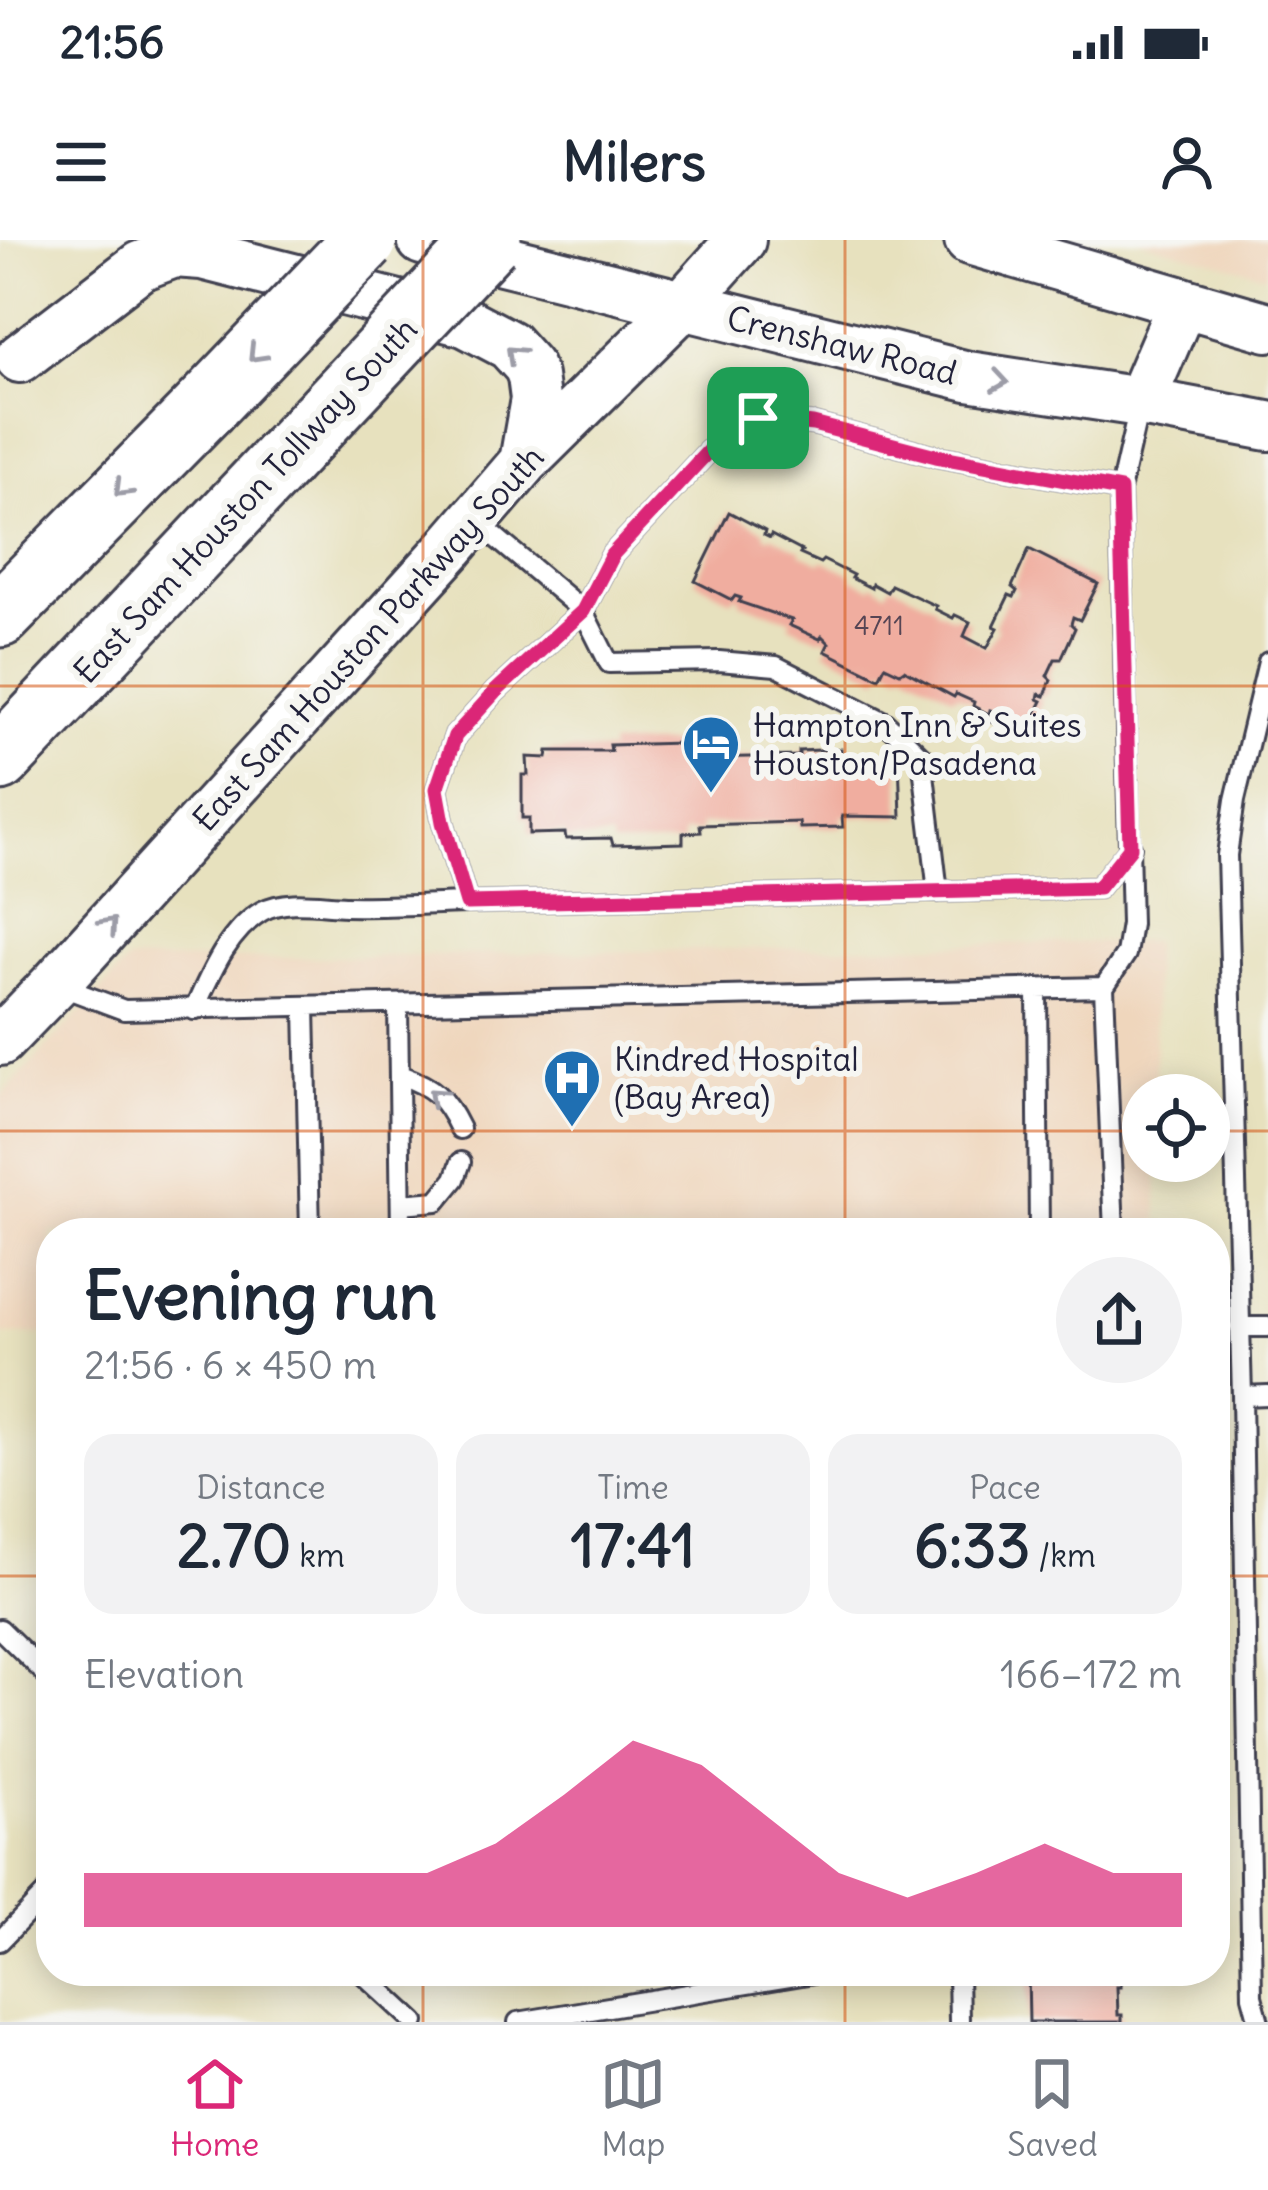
<!DOCTYPE html>
<meta charset="utf-8">
<style>
:root{--surface:#fff;--page:#f2f2f3;--text:#1f2937;--muted:#747a83;--line:#e0e1e3;--accent:#db2777}
body{margin:0;font-family:Delius,sans-serif;background:var(--page);color:var(--text);height:100vh;display:flex;flex-direction:column;font-size:45px;white-space:nowrap}
*{box-sizing:border-box;margin:0}
p{font-size:39px;color:var(--muted)}
.icon{flex:none;width:66px;height:66px;fill:none;stroke:currentColor;stroke-width:2;stroke-linecap:round;stroke-linejoin:round}
.map{position:relative;flex:1;overflow:hidden}
.drawer{position:absolute;left:36px;top:978px;width:1194px;height:768px;display:flex;flex-direction:column;background:var(--surface);border-radius:48px;box-shadow:0 6px 30px #0003}
.drawer>*{flex:none}
.fabs{position:absolute;left:1122px;top:834px;display:grid;gap:24px}
.fabs a{display:grid;place-items:center;width:108px;height:108px;border-radius:50%;background:var(--surface);box-shadow:0 6px 30px #0003;font-size:60px}
.pin{position:absolute;display:grid;place-items:center;width:102px;height:102px;color:#fff;margin:-51px;border-radius:24px;box-shadow:0 6px 18px #0006}
.round{display:grid;place-items:center;flex:none;width:126px;height:126px;border-radius:63px;background:var(--page)}
.headline{display:flex;align-items:center;justify-content:space-between;height:204px;padding:0 48px}
h1{font-size:66px;font-weight:700;line-height:90px}
.stats{display:grid;grid-template-columns:repeat(3,1fr);gap:18px;height:204px;padding:12px 48px}
.stats div{display:grid;align-content:center;border-radius:30px;background:var(--page);text-align:center}
.stats b{font-size:60px;font-weight:700}
.stats small{font-size:33px;font-weight:400}
.stats p{font-size:33px}
.chart{height:336px;padding:24px 48px}
.chart p{display:flex;justify-content:space-between}
.chart svg{width:100%;height:216px;margin-top:12px;fill:var(--accent);opacity:.7}
.status{display:flex;justify-content:space-between;align-items:center;height:84px;padding:0 60px;background:var(--surface);direction:ltr}
.status svg{height:33px;fill:currentColor}
header{display:flex;justify-content:space-between;align-items:center;height:156px;padding:0 48px;background:var(--surface);font-size:54px;font-weight:700}
.tabs{display:flex;justify-content:space-around;align-items:center;height:168px;border-top:3px solid var(--line);background:var(--surface);font-size:33px;color:var(--muted)}
.tabs a{display:grid;justify-items:center;gap:6px}
.tabs .active{color:var(--accent)}
.map>svg:first-child{display:block}
.built{fill:#efd6bc}
.building{fill:#f0ad9f}
.lines{fill:none;stroke-linecap:round;stroke-linejoin:round}
.lane-casing{stroke:#403f4f;stroke-width:24}
.secondary-casing{stroke:#403f4f;stroke-width:54}
.highway-casing{stroke:#403f4f;stroke-width:69}
.lane{stroke:#fff;stroke-width:18}
.secondary{stroke:#fff;stroke-width:48}
.highway{stroke:#fff;stroke-width:63}
.highway-bridge-casing{stroke:#403f4f;stroke-width:69;stroke-linecap:butt}
.highway-bridge{stroke:#fff;stroke-width:63}
.oneway{stroke:#9c9ca7}
.route-casing{stroke:#fff;stroke-width:24}
.route{stroke:#db2777;stroke-width:15}
.grid{fill:none;stroke:#d45411;stroke-width:3;stroke-opacity:0.55}
.labels{text-anchor:middle;dominant-baseline:central;stroke-width:12;stroke-linejoin:round;paint-order:stroke}
.number-label{font-size:27px;fill:#564554}
.street-label{font-size:33px;fill:#22223b;stroke:#f6f6f2}
.poi-label{font-size:33px;fill:#22223b;stroke:#f6f6f2;text-anchor:start}
</style>
<div class="status"><b>21:56</b><svg viewBox="0 0 49 12"><path d="M0 12V9h3v3zM5 12V6h3v6zM10 12V3h3v9zM15 12V0h3v12zM26 1h20v11H26zM47 4h2v5h-2z"/></svg></div>
<header><svg class="icon" aria-label="menu" viewBox="0 0 24 24"><path d="M4 6h16M4 12h16M4 18h16"/></svg>Milers<svg class="icon" aria-label="person" viewBox="0 0 24 24"><circle cx="12" cy="8" r="4"/><path d="M4 21q1-7 8-7t8 7"/></svg></header>
<div class="map">
<svg width="1268" height="1782" viewBox="0 0 1268 1782">
<rect width="100%" height="100%" fill="#f6f6f2"/>
<filter id="ink" filterUnits="userSpaceOnUse"><feTurbulence type="fractalNoise" baseFrequency=".00833" numOctaves="2"/><feDisplacementMap in="SourceGraphic" scale="24" xChannelSelector="R" yChannelSelector="G"/><feConvolveMatrix kernelMatrix="1 2 1 2 8 2 1 2 1" color-interpolation-filters="sRGB"/></filter>
<filter id="wash" filterUnits="userSpaceOnUse"><feTurbulence type="fractalNoise" baseFrequency=".004" numOctaves="4" result="noise"/><feDisplacementMap in="SourceGraphic" scale="48" xChannelSelector="R" yChannelSelector="G"/><feGaussianBlur stdDeviation="2.7" result="paint"/><feColorMatrix in="noise" values="0 0 0 0 0 0 0 0 0 0 0 0 0 0 0 0 0 1.4 0 .05"/><feComposite in="paint" operator="in"/></filter>
<g filter="url(#wash)">
<rect width="100%" height="100%" fill="#e7e1be"/>
<!-- built -->
<path class="built" d="M1138,0H1268V36L1173,10Z
M1153,701L1156,855H1143V921H1157L1158,993H51V1094L0,1095V857L128,721Z"/>
<g id="blocks">
<!-- building -->
<path class="building" d="M729,272L765,291L764,295L770,298L771,295L802,311L800,314L820,323L823,320L853,335L851,338L871,348L872,344L887,352L891,345L936,366L935,369L953,378L955,375L970,382L964,396L987,408L998,388L994,386L1009,355L1014,357L1017,351L1012,347L1029,309L1098,344L1080,380L1073,377L1071,384L1075,388L1061,419H1055L1047,436L1051,440L1045,456L1039,454L1038,459L1042,461L1024,497L992,482L996,472L990,470L989,474L973,466L974,462L956,454L954,457L904,430L900,433L885,426L879,438L825,411L829,403L822,396L820,399L789,385L792,380L739,362L741,358L735,356L732,360L695,341Z
M681,503L682,515L700,513L699,518L799,516V511L841,509V517L895,514V520L899,518L901,577L842,576L843,587L800,588L799,582L700,585L701,592L683,593V603L613,605L611,598L566,599L565,593L529,594V578H522V535H528L527,517L547,518L548,511H611L610,505Z
M1028,1731H1121V1747H1117L1118,1775H1122V1782H1029Z"/>
</g>
</g>
<g filter="url(#ink)">
<use href="#blocks" fill-opacity="0" stroke="#403f4f" stroke-width="3"/>
<g class="lines">
<!-- lane casing -->
<g class="lane-casing">
<path id="lane" d="M938,652L922,517L885,482L776,426L719,421L609,423L583,371L612,315L728,190L757,178L813,184L936,216L1120,250
M467,663L1098,648L1131,607
M57,745L124,770L1104,747L1126,714L1131,684L1120,250L1139,167
M1104,747L1114,993
M1037,748L1039,993
M398,765L401,993
M305,767L310,993
M194,770C210,735 227,692 262,671C286,658 319,665 345,666C386,667 426,664 467,663L443,582L437,549L455,496L495,452L583,371L475,280
M400,835C434,847 444,856 460,889
M401,964L437,961L455,939L461,922
M1239,1087H1268
M1242,1156L1268,1155
M0,1389L51,1439
M0,1701L51,1648
M360,1731L415,1782
M958,1731L959,1782
M518,1782L826,1731
M1259,1782L1252,1756L1242,1156L1227,615L1235,560L1268,422"/>
</g>
<!-- secondary casing -->
<g class="secondary-casing">
<path id="secondary" d="M422,0L968,136L1140,162L1268,186
M969,0L1268,87
M20,118L140,26L174,13L202,15L465,82L509,105L528,126L532,136L535,159L524,222
M1140,162L1183,62
M0,801L55,744L451,307L524,222L682,66L741,0"/>
</g>
<!-- highway casing -->
<g class="highway-casing">
<path id="highway" d="M0,375L205,167
M0,519L283,219"/>
</g>
<!-- lane -->
<use href="#lane" class="lane"/>
<!-- secondary -->
<use href="#secondary" class="secondary"/>
<!-- highway -->
<use href="#highway" class="highway"/>
<!-- highway-bridge casing -->
<g class="highway-bridge-casing">
<path id="highway-bridge" d="M205,167L365,0
M283,219L489,0"/>
</g>
<!-- highway-bridge -->
<use href="#highway-bridge" class="highway-bridge"/>
</g>
<!-- one-way arrows -->
<defs><path id="oneway-chevron" d="M-2-3.5L2.5 0L-2 3.5" fill="none" stroke-width="1.6" stroke-linecap="round" stroke-linejoin="round" transform="scale(3)"/></defs>
<g class="oneway">
<use href="#oneway-chevron" transform="translate(256 114) rotate(134)"/>
<use href="#oneway-chevron" transform="translate(514 114) rotate(-137)"/>
<use href="#oneway-chevron" transform="translate(1000 141) rotate(9)"/>
<use href="#oneway-chevron" transform="translate(122 249) rotate(135)"/>
<use href="#oneway-chevron" transform="translate(109 685) rotate(-48)"/>
<use href="#oneway-chevron" transform="translate(436 856) rotate(-138)"/>
</g>
</g>
<g class="lines" filter="url(#ink)">
<!-- route casing -->
<g class="route-casing">
<path id="route" d="M758,178L813,184L936,216L1120,250L1130,608L1098,648L467,663L443,582L437,549L455,496L495,452L583,371L612,315L728,190Z"/>
</g>
<!-- route -->
<use href="#route" class="route"/>
</g>
<!-- grid -->
<path class="grid" d="M423,0V993M845,0V993M0,446H1268M0,891H1143M1209,891H1268M0,1336H51M1215,1336H1268M423,1731V1782M845,1731V1782"/>
<!-- icons -->
<defs>
<g id="hotel-pin" transform="scale(3)"><path d="M0 17L-7.5 6A9.5 9.5 0 1 1 7.5 6Z" fill="#1f6fb2" stroke="#f6f6f2"/><path d="M-6-4.5h1.5V1H6V5H4.5V3h-9V5H-6ZM-4 0a1.8 1.8 0 1 1 3.6 0ZM.5 0V-2.5h3Q6-2.5 6 0Z" fill="#fff"/></g>
<g id="hospital-pin" transform="scale(3)"><path d="M0 17L-7.5 6A9.5 9.5 0 1 1 7.5 6Z" fill="#1f6fb2" stroke="#f6f6f2"/><path d="M-5-5h3v3.5h4V-5h3V5h-3V1.5h-4V5h-3Z" fill="#fff"/></g>
</defs>
<g fill-rule="evenodd">
<use href="#hotel-pin" x="711" y="504"/>
<use href="#hospital-pin" x="572" y="838"/>
</g>
<g class="labels">
<!-- number labels -->
<g class="number-label">
<text x="879" y="385">4711</text>
</g>
<!-- street labels -->
<g class="street-label">
<text transform="translate(842 105) rotate(14)">Crenshaw Road</text>
<text transform="translate(245 260) rotate(-47)">East Sam Houston Tollway South</text>
<text transform="translate(368 398) rotate(-48)">East Sam Houston Parkway South</text>
</g>
<!-- poi labels -->
<g class="poi-label">
<text x="753" y="485">Hampton Inn &amp; Suites<tspan x="753" dy="38">Houston/Pasadena</tspan></text>
<text x="614" y="819">Kindred Hospital<tspan x="614" dy="38">(Bay Area)</tspan></text>
</g>
</g>
</svg>
<div class="fabs">
<a><svg class="icon" aria-label="locate" viewBox="0 0 24 24"><circle cx="12" cy="12" r="6"/><path d="M12 2v4M12 18v4M2 12h4M18 12h4"/></svg></a>
</div>
<div class="pin" style="left:758px;top:178px;background:#1e9e55"><svg class="icon" aria-label="arrive" viewBox="0 0 24 24"><path d="M6 21V4h12l-3 4 3 4H6"/></svg></div>
<section class="drawer">
<div class="headline"><div><h1>Evening run</h1><p>21:56 · 6 × 450 m</p></div><a class="round"><svg class="icon" aria-label="share" viewBox="0 0 24 24"><path d="M12 15V3M7 8l5-5 5 5M5 13v7h14v-7"/></svg></a></div>
<div class="stats">
<div><p>Distance</p><b>2.70<small> km</small></b></div>
<div><p>Time</p><b>17:41</b></div>
<div><p>Pace</p><b>6:33<small> /km</small></b></div>
</div>
<div class="chart"><p><span>Elevation</span>166–172 m</p>
<svg viewBox="0 0 160 44" preserveAspectRatio="none"><path d="M0 44V33L10 33L20 33L30 33L40 33L50 33L60 27L70 17L80 6L90 11L100 22L110 33L120 38L130 33L140 27L150 33L160 33V44z"/></svg>
</div>
</section>
</div>
<nav class="tabs">
<a class="active"><svg class="icon" aria-label="home" viewBox="0 0 24 24"><path d="M3 11l9-7 9 7M6 9v11h12V9"/></svg>Home</a>
<a><svg class="icon" aria-label="map" viewBox="0 0 24 24"><path d="M3 6l6-2 6 2 6-2v14l-6 2-6-2-6 2zM9 4v14M15 6v14"/></svg>Map</a>
<a><svg class="icon" aria-label="saved" viewBox="0 0 24 24"><path d="M7 4h10v16l-5-4-5 4z"/></svg>Saved</a>
</nav>
